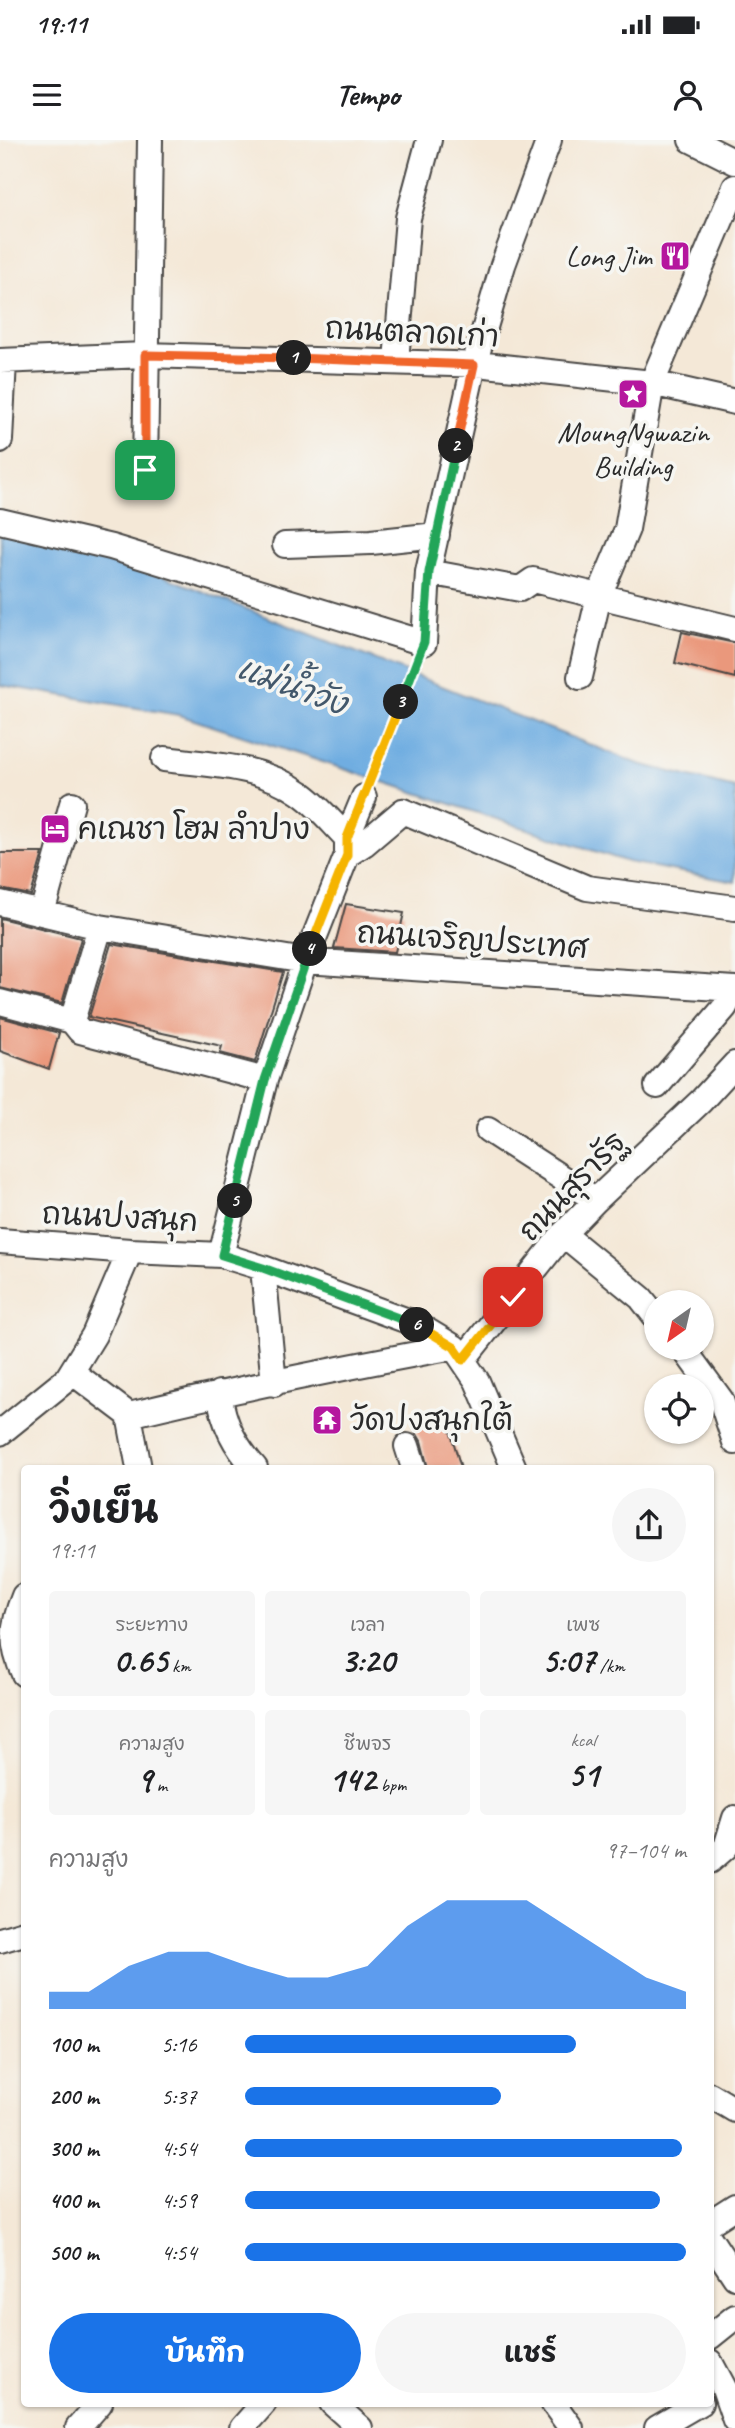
<!DOCTYPE html>
<html lang="th">
<meta charset="utf-8">
<style>
:root{--surface:#fff;--page:#f6f6f6;--text:#202124;--muted:#757577;--accent:#1a73e8}
body{margin:0;font-family:Caveat,"Playpen Sans Thai",sans-serif;background:var(--page);color:var(--text);height:100vh;display:flex;flex-direction:column;font-size:26px;white-space:nowrap}
*{box-sizing:border-box;margin:0}
p{font-size:23px;color:var(--muted)}
.icon{flex:none;width:38px;height:38px;fill:none;stroke:currentColor;stroke-width:2;stroke-linecap:round;stroke-linejoin:round}
.map{position:relative;flex:1;overflow:hidden}
.sheet{position:absolute;left:21px;top:1325px;width:693px;height:942px;display:flex;flex-direction:column;background:var(--surface);border-radius:7px;box-shadow:0 2px 5px #0004}
.sheet>*{flex:none}
.needle{width:46px;rotate:214deg}
.buttons{position:absolute;left:644px;top:1150px;display:grid;gap:14px}
.buttons a{display:grid;place-items:center;width:70px;height:70px;border-radius:50%;background:var(--surface);box-shadow:0 2px 5px #0004;font-size:35px}
.pin{position:absolute;display:grid;place-items:center;width:60px;height:60px;color:#fff;margin:-30px;border-radius:14px;box-shadow:0 4px 10px #0006}
.km{position:absolute;width:35px;height:35px;margin:-18px;border-radius:50%;background:#222;color:#fff;font-size:19px;line-height:35px;text-align:center}
.round{display:grid;place-items:center;flex:none;width:74px;height:74px;border-radius:37px;background:var(--page)}
.head{display:flex;align-items:center;justify-content:space-between;height:119px;padding:0 28px}
h1{font-size:38px;font-weight:700;line-height:52px}
.figures{display:grid;grid-template-columns:repeat(3,1fr);gap:10px;height:119px;padding:7px 28px}
.figures div{display:grid;align-content:center;border-radius:7px;background:var(--page);text-align:center}
.figures b{font-size:35px;font-weight:700}
.figures small{font-size:19px;font-weight:400}
.figures p{font-size:19px}
.chart{height:196px;padding:14px 28px}
.chart p{display:flex;justify-content:space-between}
.chart svg{width:100%;height:126px;margin-top:7px;fill:var(--accent);opacity:.7}
.primary-button{display:flex;gap:14px;margin-top:auto;padding:14px 28px}
.primary-button a{flex:1;height:80px;border-radius:42px;background:var(--accent);color:#fff;font-size:28px;font-weight:700;line-height:80px;text-align:center}
.primary-button a+a{background:var(--page);color:var(--text)}
ul{padding:0 28px;list-style:none;font-size:23px}
li{display:grid;grid-template-columns:112px 84px 1fr;align-items:center;height:52px}
li i{height:18px;border-radius:9px;background:var(--accent)}
.status{display:flex;justify-content:space-between;align-items:center;height:49px;padding:0 35px;background:var(--surface);direction:ltr}
.status svg{height:19px;fill:currentColor}
header{display:flex;justify-content:space-between;align-items:center;height:91px;padding:0 28px;background:var(--surface);font-size:32px;font-weight:700}
.map>svg:first-child{display:block}
.water{fill:#6fade1;stroke:#4d6c86;stroke-width:2}
.building{fill:#ea987b}
.lines{fill:none;stroke-linecap:round;stroke-linejoin:round}
.minor-casing{stroke:#494745;stroke-width:28}
.path{stroke:#494745;stroke-width:3.5;stroke-dasharray:5 5;stroke-linecap:butt}
.minor{stroke:#fff;stroke-width:24}
.split-1-casing{stroke:#fff;stroke-width:14}
.split-2-casing{stroke:#fff;stroke-width:14}
.split-3-casing{stroke:#fff;stroke-width:14}
.split-4-casing{stroke:#fff;stroke-width:14}
.split-5-casing{stroke:#fff;stroke-width:14}
.split-6-casing{stroke:#fff;stroke-width:14}
.split-7-casing{stroke:#fff;stroke-width:14}
.split-1{stroke:#f0652b;stroke-width:9}
.split-2{stroke:#f0652b;stroke-width:9}
.split-3{stroke:#22a559;stroke-width:9}
.split-4{stroke:#f5b400;stroke-width:9}
.split-5{stroke:#22a559;stroke-width:9}
.split-6{stroke:#22a559;stroke-width:9}
.split-7{stroke:#f5b400;stroke-width:9}
.labels{text-anchor:middle;dominant-baseline:central;stroke-width:7;stroke-linejoin:round;paint-order:stroke}
.poi-label{font-size:30px;fill:#2b2b2b;stroke:#f6f6f2;text-anchor:start}
.street-label{font-size:30px;fill:#2b2b2b;stroke:#f6f6f2}
.water-label{font-size:32px;font-style:italic;fill:#43586b;stroke:#f6f6f2}
</style>
<div class="status"><b>19:11</b><svg viewBox="0 0 49 12"><path d="M0 12V9h3v3zM5 12V6h3v6zM10 12V3h3v9zM15 12V0h3v12zM26 1h20v11H26zM47 4h2v5h-2z"/></svg></div>
<header><svg class="icon" aria-label="menu" viewBox="0 0 24 24"><path d="M4 6h16M4 12h16M4 18h16"/></svg>Tempo<svg class="icon" aria-label="person" viewBox="0 0 24 24"><circle cx="12" cy="8" r="4"/><path d="M4 21q1-7 8-7t8 7"/></svg></header>
<div class="map">
<svg width="735" height="2288" viewBox="0 0 735 2288">
<rect width="100%" height="100%" fill="#f6f6f2"/>
<filter id="ink" filterUnits="userSpaceOnUse"><feTurbulence type="fractalNoise" baseFrequency=".0143" numOctaves="2"/><feDisplacementMap in="SourceGraphic" scale="14" xChannelSelector="R" yChannelSelector="G"/><feConvolveMatrix kernelMatrix="1 2 1 2 8 2 1 2 1" color-interpolation-filters="sRGB"/></filter>
<filter id="wash" filterUnits="userSpaceOnUse"><feTurbulence type="fractalNoise" baseFrequency=".00686" numOctaves="4" result="noise"/><feDisplacementMap in="SourceGraphic" scale="28" xChannelSelector="R" yChannelSelector="G"/><feGaussianBlur stdDeviation="1.57" result="paint"/><feColorMatrix in="noise" values="0 0 0 0 0 0 0 0 0 0 0 0 0 0 0 0 0 1.4 0 .05"/><feComposite in="paint" operator="in"/></filter>
<g filter="url(#wash)">
<rect width="100%" height="100%" fill="#f4e8d7"/>
<!-- water -->
<path class="water" d="M0,387L90,407L639,624L735,648V742L628,722L179,575L0,545Z"/>
<g id="blocks">
<!-- building -->
<path class="building" d="M682,492L735,503V538L675,523Z
M0,713H43L31,755L0,749Z
M346,764L404,773L395,812L334,808Z
M0,778L81,798L62,863L0,848Z
M111,804L283,832L255,922L220,913L222,906L89,877Z
M0,877L59,893L49,929L0,911Z
M447,1280L461,1328H428L421,1301L414,1289Z"/>
</g>
</g>
<g filter="url(#ink)">
<use href="#blocks" fill-opacity="0" stroke="#494745" stroke-width="2"/>
<g class="lines">
<!-- minor casing -->
<g class="minor-casing">
<path id="minor" d="M691,0L735,22
M0,221L145,215L486,225L652,243L735,262
M396,221L408,78L429,0
M0,300L4,221
M145,330L150,0
M0,381L111,407L424,503L428,432L474,225L503,125L549,0
M285,405L371,402L437,395
M428,432L520,449L533,440L735,489
M580,537L599,456L627,389L652,243L735,47
M164,619C210,625 261,625 300,653C318,665 332,683 347,698
M347,715L364,704L403,671L587,748L735,768
M0,763L100,787L305,821L735,849
M42,773L72,664
M0,862L72,881L80,891L265,940
M72,881L100,787
M657,946L725,867L734,849
M488,990L596,1060
M563,1094L641,1158L656,1177
M0,1101L130,1111L221,1115L263,1128L416,1184L454,1207L477,1241L514,1328
M221,1115L265,940L305,821L347,715V698L364,657
M263,1128L274,1244
M683,1208L721,1260L735,1302
M463,1220L563,1094L596,1060L701,961L735,924
M72,1232L129,1275
M219,1253C224,1285 234,1304 255,1328
M129,1275C236,1249 345,1227 454,1207
M129,1275L139,1328
M0,1293L67,1239L94,1195L130,1111
M407,1306L414,1328
M24,1456C12,1485 10,1504 24,1534
M710,1721L726,1707L735,1678
M0,1800L24,1793
M710,1955L735,1970
M710,2083L735,2067
M710,2099L735,2137
M710,2197L735,2177
M710,2222L724,2248L735,2280
M332,2263L360,2288
M553,2263L571,2288
M78,2288L100,2263
M242,2288L264,2263
M657,2288L700,2263"/>
</g>
<!-- path -->
<path class="path" d="M372,638L417,521"/>
<!-- minor -->
<use href="#minor" class="minor"/>
</g>
</g>
<g class="lines" filter="url(#ink)">
<!-- split-1 casing -->
<g class="split-1-casing">
<path id="split-1" d="M145,330V215L294,218"/>
</g>
<!-- split-2 casing -->
<g class="split-2-casing">
<path id="split-2" d="M294,218L474,225L456,306"/>
</g>
<!-- split-3 casing -->
<g class="split-3-casing">
<path id="split-3" d="M401,562L424,502L429,432L456,306"/>
</g>
<!-- split-4 casing -->
<g class="split-4-casing">
<path id="split-4" d="M310,809L347,715V698L401,562"/>
</g>
<!-- split-5 casing -->
<g class="split-5-casing">
<path id="split-5" d="M235,1061L265,940L310,809"/>
</g>
<!-- split-6 casing -->
<g class="split-6-casing">
<path id="split-6" d="M235,1061L222,1115L263,1128L417,1185"/>
</g>
<!-- split-7 casing -->
<g class="split-7-casing">
<path id="split-7" d="M417,1185L454,1207L463,1220L513,1157"/>
</g>
<!-- split-1 -->
<use href="#split-1" class="split-1"/>
<!-- split-2 -->
<use href="#split-2" class="split-2"/>
<!-- split-3 -->
<use href="#split-3" class="split-3"/>
<!-- split-4 -->
<use href="#split-4" class="split-4"/>
<!-- split-5 -->
<use href="#split-5" class="split-5"/>
<!-- split-6 -->
<use href="#split-6" class="split-6"/>
<!-- split-7 -->
<use href="#split-7" class="split-7"/>
</g>
<!-- icons -->
<defs>
<g id="restaurant-square" transform="scale(1.575)"><rect x="-9" y="-9" width="18" height="18" rx="4" fill="#b5179e" stroke="#f6f6f2"/><path d="M-5-6h1v4h1v-4h1v4h1v-4h1v5L-1.5 .5V6h-2V.5L-5-1ZM5-6V6H3V1.5H1.5Q1.5-4 5-6Z" fill="#fff"/></g>
<g id="sight-square" transform="scale(1.575)"><rect x="-9" y="-9" width="18" height="18" rx="4" fill="#b5179e" stroke="#f6f6f2"/><path d="M0-6L1.8-2.2L6-1.7L2.9 1.2L3.7 5.4L0 3.3L-3.7 5.4L-2.9 1.2L-6-1.7L-1.8-2.2Z" fill="#fff"/></g>
<g id="hotel-square" transform="scale(1.575)"><rect x="-9" y="-9" width="18" height="18" rx="4" fill="#b5179e" stroke="#f6f6f2"/><path d="M-6-4.5h1.5V1H6V5H4.5V3h-9V5H-6ZM-4 0a1.8 1.8 0 1 1 3.6 0ZM.5 0V-2.5h3Q6-2.5 6 0Z" fill="#fff"/></g>
<g id="temple-square" transform="scale(1.575)"><rect x="-9" y="-9" width="18" height="18" rx="4" fill="#b5179e" stroke="#f6f6f2"/><path d="M0-6L5-2H3V0L6.5 2.5H4V6H1.5V3h-3V6H-4V2.5H-6.5L-3 0V-2H-5Z" fill="#fff"/></g>
</defs>
<g fill-rule="evenodd">
<use href="#restaurant-square" x="675" y="116"/>
<use href="#sight-square" x="633" y="254"/>
<use href="#hotel-square" x="55" y="689"/>
<use href="#temple-square" x="327" y="1280"/>
</g>
<g class="labels">
<!-- poi labels -->
<g class="poi-label">
<text x="652" y="116" text-anchor="end">Long Jim</text>
<text x="633" y="292" text-anchor="middle">MoungNgwazin<tspan x="633" dy="34">Building</tspan></text>
<text x="78" y="689">คเณชา โฮม ลำปาง</text>
<text x="350" y="1280">วัดปงสนุกใต้</text>
</g>
<!-- street labels -->
<g class="street-label">
<text transform="translate(412 192) rotate(3)">ถนนตลาดเก่า</text>
<text transform="translate(472 800) rotate(4)">ถนนเจริญประเทศ</text>
<text transform="translate(572 1046) rotate(-46)">ถนนสุรารัฐ</text>
<text transform="translate(120 1077) rotate(3)">ถนนปงสนุก</text>
</g>
<!-- water labels -->
<g class="water-label">
<text transform="translate(292 546) rotate(20)">แม่น้ำวัง</text>
</g>
</g>
</svg>
<div class="buttons">
<a><svg class="needle" viewBox="-14 -14 28 28"><path d="M0-13l5 13h-10z" fill="#e53935"/><path d="M0 13l5-13h-10z" fill="#757577"/></svg></a>
<a><svg class="icon" aria-label="locate" viewBox="0 0 24 24"><circle cx="12" cy="12" r="6"/><path d="M12 2v4M12 18v4M2 12h4M18 12h4"/></svg></a>
</div>
<div class="pin" style="left:145px;top:330px;background:#1e9e55"><svg class="icon" aria-label="arrive" viewBox="0 0 24 24"><path d="M6 21V4h12l-3 4 3 4H6"/></svg></div>
<div class="pin" style="left:513px;top:1157px;background:#d93025"><svg class="icon" aria-label="check" viewBox="0 0 24 24"><path d="M5 12l5 5 9-10"/></svg></div>
<b class="km" style="left:294px;top:218px">1</b>
<b class="km" style="left:456px;top:306px">2</b>
<b class="km" style="left:401px;top:562px">3</b>
<b class="km" style="left:310px;top:809px">4</b>
<b class="km" style="left:235px;top:1061px">5</b>
<b class="km" style="left:417px;top:1185px">6</b>
<section class="sheet">
<div class="head"><div><h1>วิ่งเย็น</h1><p>19:11</p></div><a class="round"><svg class="icon" aria-label="share" viewBox="0 0 24 24"><path d="M12 15V3M7 8l5-5 5 5M5 13v7h14v-7"/></svg></a></div>
<div class="figures">
<div><p>ระยะทาง</p><b>0.65<small> km</small></b></div>
<div><p>เวลา</p><b>3:20</b></div>
<div><p>เพซ</p><b>5:07<small> /km</small></b></div>
</div>
<div class="figures">
<div><p>ความสูง</p><b>9<small> m</small></b></div>
<div><p>ชีพจร</p><b>142<small> bpm</small></b></div>
<div><p>kcal</p><b>51</b></div>
</div>
<div class="chart"><p><span>ความสูง</span>97–104 m</p>
<svg viewBox="0 0 160 44" preserveAspectRatio="none"><path d="M0 44V38L10 38L20 29L30 24L40 24L50 29L60 33L70 33L80 29L90 15L100 6L110 6L120 6L130 15L140 24L150 33L160 38V44z"/></svg>
</div>
<ul>
<li><b>100 m</b>5:16<i style="width:75%"></i></li>
<li><b>200 m</b>5:37<i style="width:58%"></i></li>
<li><b>300 m</b>4:54<i style="width:99%"></i></li>
<li><b>400 m</b>4:59<i style="width:94%"></i></li>
<li><b>500 m</b>4:54<i style="width:100%"></i></li>
</ul>
<div class="primary-button"><a>บันทึก</a><a>แชร์</a></div>
</section>
</div>
